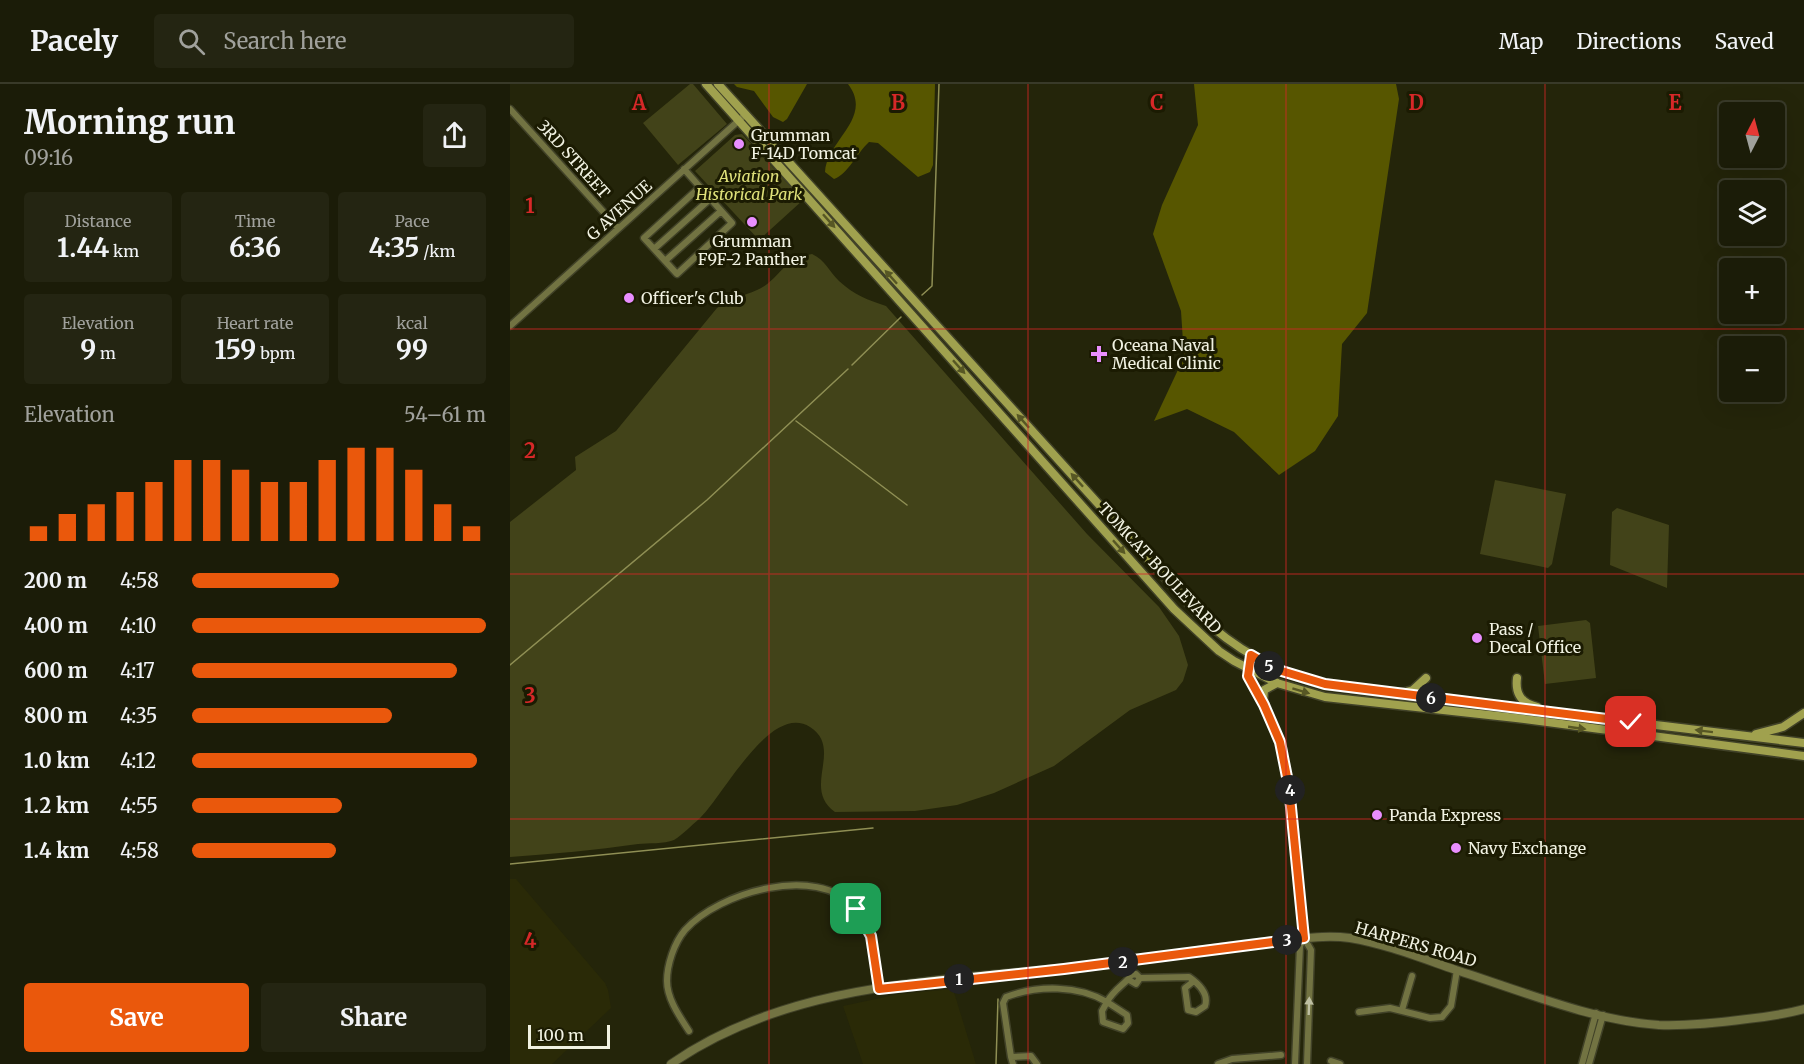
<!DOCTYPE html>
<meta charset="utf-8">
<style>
:root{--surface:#1b1c08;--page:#242512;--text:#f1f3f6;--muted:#a0a19c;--line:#393a29;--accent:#ea580c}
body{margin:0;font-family:Merriweather,serif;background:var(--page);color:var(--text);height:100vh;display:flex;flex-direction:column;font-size:22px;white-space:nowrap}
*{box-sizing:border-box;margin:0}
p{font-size:20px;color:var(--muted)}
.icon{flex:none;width:33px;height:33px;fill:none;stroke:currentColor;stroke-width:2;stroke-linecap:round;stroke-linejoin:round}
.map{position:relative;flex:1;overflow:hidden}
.side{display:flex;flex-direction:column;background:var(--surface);width:510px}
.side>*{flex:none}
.needle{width:39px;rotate:6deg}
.fabs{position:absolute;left:1209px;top:18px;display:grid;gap:12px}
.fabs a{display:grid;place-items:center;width:66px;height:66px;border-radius:6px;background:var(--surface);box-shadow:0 6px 24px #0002,0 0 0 2px var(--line);font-size:30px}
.scale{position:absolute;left:18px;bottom:15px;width:82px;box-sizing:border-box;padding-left:6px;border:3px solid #f1f2e2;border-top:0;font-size:16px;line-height:21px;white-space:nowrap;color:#f1f2e2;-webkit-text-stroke:4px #1b1b02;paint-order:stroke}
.pin{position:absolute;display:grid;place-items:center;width:51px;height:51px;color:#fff;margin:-26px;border-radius:12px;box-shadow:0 3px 9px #0006}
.km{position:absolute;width:30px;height:30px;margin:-15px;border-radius:50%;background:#222;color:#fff;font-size:16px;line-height:30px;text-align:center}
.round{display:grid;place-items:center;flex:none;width:63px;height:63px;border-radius:6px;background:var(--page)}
.head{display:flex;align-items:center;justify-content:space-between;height:102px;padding:0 24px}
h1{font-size:33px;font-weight:700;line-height:45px}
.figures{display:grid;grid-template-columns:repeat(3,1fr);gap:9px;height:102px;padding:6px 24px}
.figures div{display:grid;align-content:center;border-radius:6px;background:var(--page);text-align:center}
.figures b{font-size:26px;font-weight:700}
.figures small{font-size:16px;font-weight:400}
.figures p{font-size:16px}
.chart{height:168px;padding:12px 24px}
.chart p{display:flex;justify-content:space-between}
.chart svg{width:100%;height:108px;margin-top:6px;stroke:var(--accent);stroke-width:6}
.button{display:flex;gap:12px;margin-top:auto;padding:12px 24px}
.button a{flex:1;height:69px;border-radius:6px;background:var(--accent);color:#fff;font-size:24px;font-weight:700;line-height:69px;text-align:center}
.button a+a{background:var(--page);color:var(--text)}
ul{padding:0 24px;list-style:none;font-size:20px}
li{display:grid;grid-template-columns:96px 72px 1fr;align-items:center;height:45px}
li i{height:15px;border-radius:8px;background:var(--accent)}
header{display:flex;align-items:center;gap:36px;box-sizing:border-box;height:84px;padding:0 30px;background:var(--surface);border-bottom:2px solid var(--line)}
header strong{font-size:28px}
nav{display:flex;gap:33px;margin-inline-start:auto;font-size:21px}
.search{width:420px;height:54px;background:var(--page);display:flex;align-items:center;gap:15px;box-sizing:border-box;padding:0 21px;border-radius:6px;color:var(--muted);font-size:22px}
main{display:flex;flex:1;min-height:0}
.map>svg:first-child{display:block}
.built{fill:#2a2a07}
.green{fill:#424319}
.forest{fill:#575600}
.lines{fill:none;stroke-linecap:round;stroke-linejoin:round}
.stream{stroke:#8f8f54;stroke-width:1.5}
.minor-casing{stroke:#414228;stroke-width:9}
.tertiary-casing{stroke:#414228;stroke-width:10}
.secondary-casing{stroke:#414228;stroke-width:11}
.minor{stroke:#727342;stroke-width:6}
.tertiary{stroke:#727342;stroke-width:8}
.secondary{stroke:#a0a14e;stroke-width:8}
.oneway{fill:#575724}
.oneway2{fill:#bebfa2}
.route-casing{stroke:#fff;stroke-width:12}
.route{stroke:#ea580c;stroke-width:8}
.grid{fill:none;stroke:#d62828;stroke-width:1.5;stroke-opacity:0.55}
.poi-dot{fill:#e98efe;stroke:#1b1b02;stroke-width:2}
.labels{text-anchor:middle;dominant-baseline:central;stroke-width:6;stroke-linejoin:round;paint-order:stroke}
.poi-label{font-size:16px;fill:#f1f2e2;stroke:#1b1b02;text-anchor:start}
.street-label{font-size:16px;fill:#f1f2e2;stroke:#1b1b02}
.park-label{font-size:16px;font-style:italic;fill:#dfe17a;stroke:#1b1b02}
.grid-label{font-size:20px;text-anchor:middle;font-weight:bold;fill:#d62828;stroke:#1b1b02;stroke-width:6;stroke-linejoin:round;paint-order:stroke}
</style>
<header>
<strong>Pacely</strong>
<div class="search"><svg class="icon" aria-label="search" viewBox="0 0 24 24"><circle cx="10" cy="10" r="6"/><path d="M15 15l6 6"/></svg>Search here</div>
<nav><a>Map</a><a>Directions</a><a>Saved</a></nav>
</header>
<main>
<section class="side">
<div class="head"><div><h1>Morning run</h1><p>09:16</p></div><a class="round"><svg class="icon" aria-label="share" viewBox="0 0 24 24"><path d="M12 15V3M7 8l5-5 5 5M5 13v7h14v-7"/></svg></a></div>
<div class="figures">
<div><p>Distance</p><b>1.44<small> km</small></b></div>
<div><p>Time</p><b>6:36</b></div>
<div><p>Pace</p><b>4:35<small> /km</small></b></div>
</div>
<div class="figures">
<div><p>Elevation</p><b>9<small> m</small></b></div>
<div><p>Heart rate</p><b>159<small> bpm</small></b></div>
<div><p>kcal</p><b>99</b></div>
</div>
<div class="chart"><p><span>Elevation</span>54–61 m</p>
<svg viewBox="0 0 160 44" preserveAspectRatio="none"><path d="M5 44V38M15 44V33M25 44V29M35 44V24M45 44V20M55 44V11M65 44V11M75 44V15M85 44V20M95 44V20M105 44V11M115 44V6M125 44V6M135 44V15M145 44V29M155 44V38"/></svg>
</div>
<ul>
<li><b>200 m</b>4:58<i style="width:50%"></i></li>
<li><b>400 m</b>4:10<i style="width:100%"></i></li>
<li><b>600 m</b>4:17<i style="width:90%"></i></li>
<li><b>800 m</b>4:35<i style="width:68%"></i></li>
<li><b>1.0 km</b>4:12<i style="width:97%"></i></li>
<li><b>1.2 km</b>4:55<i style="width:51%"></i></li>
<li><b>1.4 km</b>4:58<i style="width:49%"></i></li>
</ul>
<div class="button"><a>Save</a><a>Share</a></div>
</section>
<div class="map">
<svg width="1294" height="980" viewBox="0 0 1294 980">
<rect width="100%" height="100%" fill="#24250a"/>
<!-- built -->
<path class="built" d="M0,795H6L95,899L98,906L101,924L42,980H0Z
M443,905L466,980H353L333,922L389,910Z"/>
<!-- green -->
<path class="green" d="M180,0H183L217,40L168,81L133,39Z
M232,50L293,116L249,156L185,87L225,51Z
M302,170C315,176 319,187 329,197C344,211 358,216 376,222L577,450L649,523L669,552L678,581L673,597L666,606L620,626L544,682L484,709L447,721L405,727L325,728C291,704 334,665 300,643C260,618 213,713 189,735C182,741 172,751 164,756C154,760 138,759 128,760C85,766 43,770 0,773V438L66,386L65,373L106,347L207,224C221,215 233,212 247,206C270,196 271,175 302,170Z
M985,396L1056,410L1042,480L1038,484L970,470Z
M1107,424L1159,441L1157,504L1100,481L1102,428Z
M1076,536L1080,539L1086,594L1035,600L1028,542Z"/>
<!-- forest -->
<path class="forest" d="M224,0H297L277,35L273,38L263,33L244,7L227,3Z
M338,0H425L423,81L420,88L408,93L368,59L359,58C347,69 338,90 324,95L315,88C317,56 364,34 338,0Z
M684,0H886L889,15L857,229L832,260L828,332L805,367L769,391L724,348L677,325L644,337L674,273L671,227L643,150L652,121L688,41Z"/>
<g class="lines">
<!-- stream -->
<path class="stream" d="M412,211L422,202L429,0
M342,281L391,233
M286,337L397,421
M0,581L197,416L338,285
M0,780L363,744
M486,980L488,915"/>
<!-- minor casing -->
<g class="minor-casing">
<path id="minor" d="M0,25L108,144
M174,85C190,103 206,121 222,139L167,190L134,154L190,103
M144,165L200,115
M155,177L211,127
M0,242L236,30
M741,571L738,592L754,621L770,658L779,703L794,854L801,866L797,980
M630,894L679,893C689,900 699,910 695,922L686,928L678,926L675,904L684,897
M619,896L626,900L630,894
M597,918L617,931L618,939L613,945L593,938L592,927Z
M892,926L902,892
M849,928L880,924L920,934L932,933L941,922L947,886
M179,947C170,933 157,915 157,897C157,881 164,859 175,846C209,808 306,780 345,823C364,846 364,877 368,905
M501,973L493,919L496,913C528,901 568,901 597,918C604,905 618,898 621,891L626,890L630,894
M821,977L830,980
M503,980L501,973L521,972L527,980
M708,980L722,975L771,971
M785,980L790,862L794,854
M1072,980L1086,929
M1079,980L1093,931"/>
</g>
<!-- tertiary casing -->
<g class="tertiary-casing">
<path id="tertiary" d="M161,980C293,888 467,898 619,877C671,870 723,860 775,856C797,854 818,851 840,854C876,860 911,874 946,886C1009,906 1083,937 1149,941C1178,942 1207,939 1237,935C1256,933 1275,930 1294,925"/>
</g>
<!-- secondary casing -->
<g class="secondary-casing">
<path id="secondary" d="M196,0L664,525L709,567L724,577L767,599L815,613L1006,634L1294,672
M208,0L688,530C725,566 765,587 815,601L1294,659
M1007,594C1005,610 1011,619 1027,623
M892,609L903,606L916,594
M753,618L754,606L767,599
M1246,650L1273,643L1294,629"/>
</g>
<!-- minor -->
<use href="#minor" class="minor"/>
<!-- tertiary -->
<use href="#tertiary" class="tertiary"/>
<!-- secondary -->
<use href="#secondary" class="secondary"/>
</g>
<!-- one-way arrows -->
<defs><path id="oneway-solid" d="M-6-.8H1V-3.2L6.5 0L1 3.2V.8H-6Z" transform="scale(1.5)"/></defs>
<g class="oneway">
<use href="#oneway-solid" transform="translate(319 137) rotate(48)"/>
<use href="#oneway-solid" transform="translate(381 193) rotate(-132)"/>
<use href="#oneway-solid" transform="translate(449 283) rotate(48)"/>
<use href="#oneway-solid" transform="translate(513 337) rotate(-132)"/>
<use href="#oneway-solid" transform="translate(567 396) rotate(-132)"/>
<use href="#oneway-solid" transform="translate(609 463) rotate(48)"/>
<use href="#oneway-solid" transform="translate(791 607) rotate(17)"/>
<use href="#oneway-solid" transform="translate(1067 644) rotate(8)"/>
<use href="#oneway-solid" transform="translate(1194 647) rotate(-173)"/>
</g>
<use class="oneway2" href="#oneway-solid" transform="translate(799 922) rotate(-88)"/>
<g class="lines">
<!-- route casing -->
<g class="route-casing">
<path id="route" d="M346,825L361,852L369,905L554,885L794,854L779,703L770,658L754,621L738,592L741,571L765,585L815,600L1121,638"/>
</g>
<!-- route -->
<use href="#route" class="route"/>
</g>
<!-- grid -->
<path class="grid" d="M259,0V980M518,0V980M776,0V980M1035,0V980M0,245H1294M0,490H1294M0,735H1294"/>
<!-- markers -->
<g class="poi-dot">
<circle cx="229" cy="60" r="6"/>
<circle cx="242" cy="138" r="6"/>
<circle cx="119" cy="214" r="6"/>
<path d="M586 261h6v6h6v6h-6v6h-6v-6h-6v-6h6z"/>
<circle cx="967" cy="554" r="6"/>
<circle cx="867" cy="731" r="6"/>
<circle cx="946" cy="764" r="6"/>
</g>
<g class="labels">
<!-- poi labels -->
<g class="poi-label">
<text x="241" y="51">Grumman<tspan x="241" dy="18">F-14D Tomcat</tspan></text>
<text x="242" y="157" text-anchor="middle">Grumman<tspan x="242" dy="18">F9F-2 Panther</tspan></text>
<text x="131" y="214">Officer's Club</text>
<text x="602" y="261">Oceana Naval<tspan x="602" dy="18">Medical Clinic</tspan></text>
<text x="979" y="545">Pass /<tspan x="979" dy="18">Decal Office</tspan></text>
<text x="879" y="731">Panda Express</text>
<text x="958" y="764">Navy Exchange</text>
</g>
<!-- street labels -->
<g class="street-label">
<text transform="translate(64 75) rotate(48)">3RD STREET</text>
<text transform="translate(109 126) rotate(-42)">G AVENUE</text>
<text transform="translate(650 484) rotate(47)">TOMCAT BOULEVARD</text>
<text transform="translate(906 860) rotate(16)">HARPERS ROAD</text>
</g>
<!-- park labels -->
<g class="park-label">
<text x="239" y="92">Aviation<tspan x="239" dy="18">Historical Park</tspan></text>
</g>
</g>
<g class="grid-label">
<text x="129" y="26">A</text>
<text x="388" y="26">B</text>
<text x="647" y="26">C</text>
<text x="906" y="26">D</text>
<text x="1165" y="26">E</text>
<text x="20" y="129">1</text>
<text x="20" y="374">2</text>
<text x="20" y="619">3</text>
<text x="20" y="864">4</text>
</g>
</svg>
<div class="fabs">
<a><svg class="needle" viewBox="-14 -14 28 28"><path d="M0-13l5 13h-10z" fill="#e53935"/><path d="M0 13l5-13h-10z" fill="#a0a19c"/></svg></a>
<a><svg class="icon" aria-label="layers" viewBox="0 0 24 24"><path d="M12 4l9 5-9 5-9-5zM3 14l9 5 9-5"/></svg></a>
<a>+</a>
<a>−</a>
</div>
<div class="scale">100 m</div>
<div class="pin" style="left:346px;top:825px;background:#1e9e55"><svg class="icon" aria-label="arrive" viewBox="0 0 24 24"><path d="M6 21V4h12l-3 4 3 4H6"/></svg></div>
<div class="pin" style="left:1121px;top:638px;background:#d93025"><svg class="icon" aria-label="check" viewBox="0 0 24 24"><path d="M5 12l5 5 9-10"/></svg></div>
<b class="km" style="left:449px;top:895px">1</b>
<b class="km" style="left:613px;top:878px">2</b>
<b class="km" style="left:777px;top:856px">3</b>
<b class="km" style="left:780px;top:706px">4</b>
<b class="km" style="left:759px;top:582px">5</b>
<b class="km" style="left:921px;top:614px">6</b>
</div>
</main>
